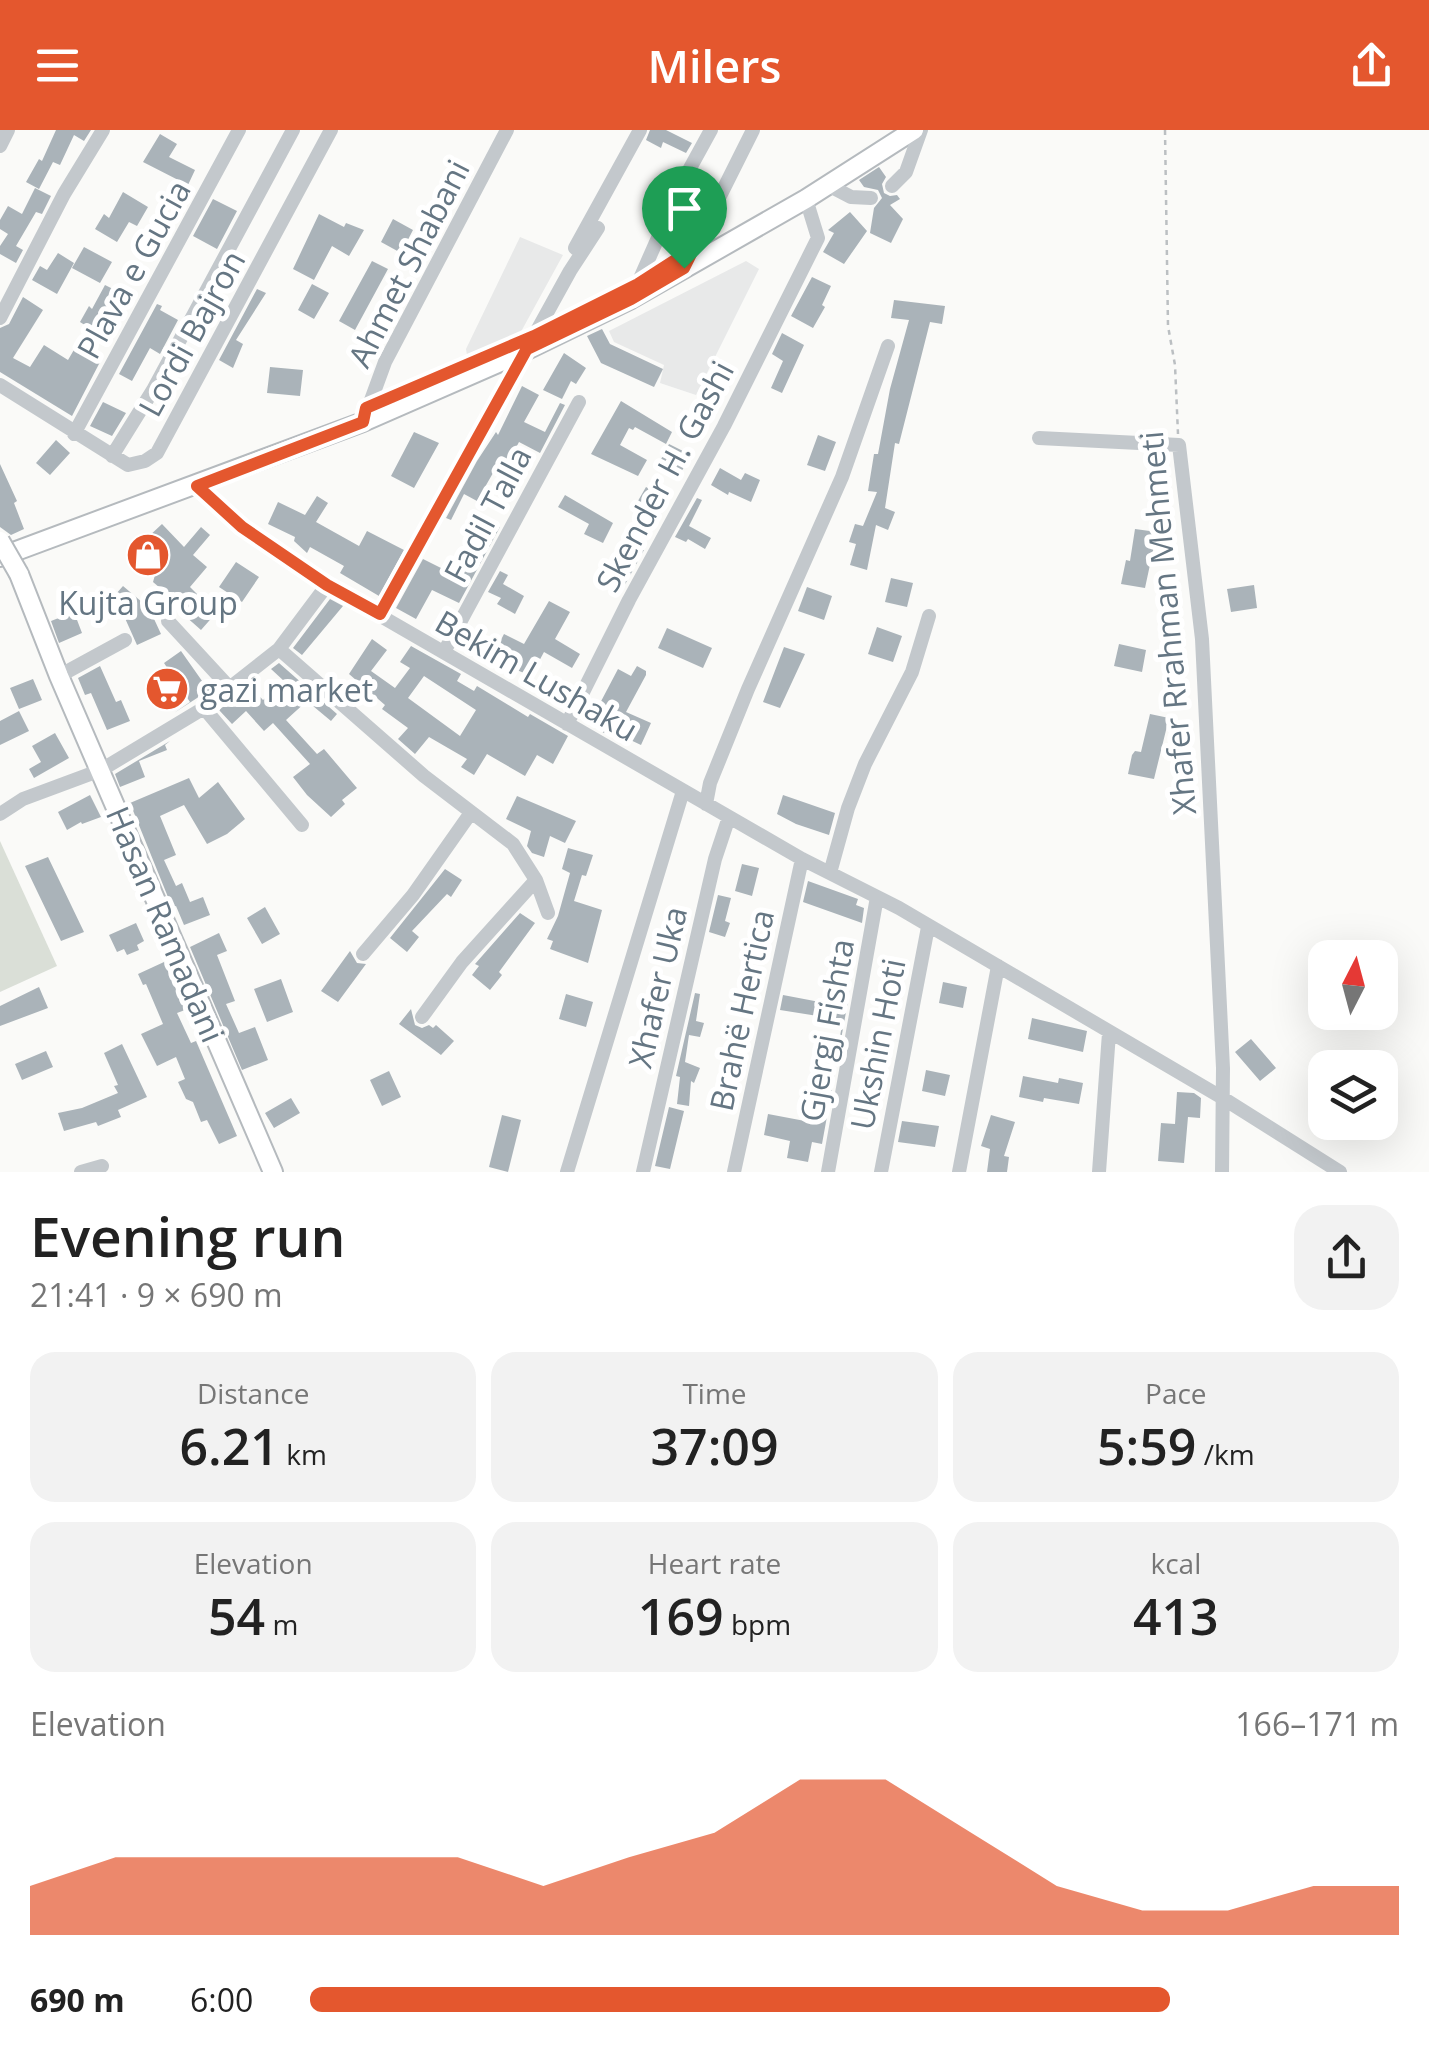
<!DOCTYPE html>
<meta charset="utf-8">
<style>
:root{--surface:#fff;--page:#f2f2f2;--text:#222;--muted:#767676;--accent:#e4572e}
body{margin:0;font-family:"Open Sans",sans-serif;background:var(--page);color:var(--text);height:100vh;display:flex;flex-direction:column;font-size:38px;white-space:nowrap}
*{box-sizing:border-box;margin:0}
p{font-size:32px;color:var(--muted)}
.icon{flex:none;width:55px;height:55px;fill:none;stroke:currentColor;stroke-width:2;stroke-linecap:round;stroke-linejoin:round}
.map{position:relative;height:1042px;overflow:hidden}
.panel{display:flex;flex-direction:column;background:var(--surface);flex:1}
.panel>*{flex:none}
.needle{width:65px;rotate:6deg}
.buttons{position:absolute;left:1308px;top:810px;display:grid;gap:20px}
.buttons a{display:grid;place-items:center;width:90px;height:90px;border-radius:20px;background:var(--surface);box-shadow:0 10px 40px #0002;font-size:50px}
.pin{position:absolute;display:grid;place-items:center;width:85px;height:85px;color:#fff;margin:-102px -42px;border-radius:50% 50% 50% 0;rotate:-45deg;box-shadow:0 0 10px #0007}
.pin .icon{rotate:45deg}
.round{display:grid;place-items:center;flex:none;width:105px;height:105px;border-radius:30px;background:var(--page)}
.overview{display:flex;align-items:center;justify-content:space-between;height:170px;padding:0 30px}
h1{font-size:55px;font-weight:600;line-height:75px}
.stats{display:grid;grid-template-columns:repeat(3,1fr);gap:15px;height:170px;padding:10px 30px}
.stats div{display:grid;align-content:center;border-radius:25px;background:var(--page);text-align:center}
.stats b{font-size:50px;font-weight:600}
.stats small{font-size:28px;font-weight:400}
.stats p{font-size:28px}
.chart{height:280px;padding:20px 30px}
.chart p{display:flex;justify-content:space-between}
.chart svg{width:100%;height:180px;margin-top:10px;fill:var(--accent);opacity:.7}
ul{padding:0 30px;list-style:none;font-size:32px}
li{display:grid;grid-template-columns:160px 120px 1fr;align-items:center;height:75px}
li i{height:25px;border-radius:12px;background:var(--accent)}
header{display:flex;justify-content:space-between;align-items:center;height:130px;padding:0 30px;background:var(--accent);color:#fff;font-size:45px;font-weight:600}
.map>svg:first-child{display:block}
.built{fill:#e8e9e9}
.green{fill:#dadfd7}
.building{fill:#aab3b9;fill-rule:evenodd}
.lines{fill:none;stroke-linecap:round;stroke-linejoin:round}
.major-casing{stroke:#b5babe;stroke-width:22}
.path{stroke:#bbbfc2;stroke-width:2.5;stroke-dasharray:5 5;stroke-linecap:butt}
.minor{stroke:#c3c8cc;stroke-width:14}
.major{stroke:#fff;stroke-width:18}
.major-bridge-casing{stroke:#b5babe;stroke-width:22;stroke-linecap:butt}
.major-bridge{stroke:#fff;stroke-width:18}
.route-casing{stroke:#fff;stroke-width:20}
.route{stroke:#e4572e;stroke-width:12}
.labels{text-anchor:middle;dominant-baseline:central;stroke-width:10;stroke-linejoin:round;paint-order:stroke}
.street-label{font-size:32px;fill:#657683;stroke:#fff}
.poi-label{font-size:32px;fill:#657683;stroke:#fff}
</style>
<header><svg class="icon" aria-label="menu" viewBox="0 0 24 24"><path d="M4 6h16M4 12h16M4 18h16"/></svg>Milers<svg class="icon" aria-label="share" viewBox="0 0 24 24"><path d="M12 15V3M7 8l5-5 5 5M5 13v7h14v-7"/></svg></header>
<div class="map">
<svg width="1429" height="1042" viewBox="0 0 1429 1042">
<rect width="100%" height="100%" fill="#fafaf8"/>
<!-- built -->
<path class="built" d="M520,107L563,125L517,209L468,231L466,219Z
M746,131L759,139L696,265L660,253L664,235L614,212L609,201Z"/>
<!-- green -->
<path class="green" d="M0,711L57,836L0,862Z"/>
<!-- building -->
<path class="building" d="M56,0H91L84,11L74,5L60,35L53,32L39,59L26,52L39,29L42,31Z
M650,0H666L692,13L686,23L663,12L661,18L646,10Z
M160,4L177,14L169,27L195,40L188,55L143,32Z
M879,37L886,47L882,54L884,63L890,66L897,65L900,69L890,75L903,89L891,113L870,103L874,78L882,68L878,60L864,57L859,50Z
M35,58L51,66L42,84L36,82L16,116L23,120L16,133L0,124V116L8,104L0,99V90L8,76L22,84Z
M123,62L148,77L137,96L129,92L117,112L95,99L104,84L109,88Z
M213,69L237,81L217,119L193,106Z
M850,82L867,101L844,134L823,122L834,103L828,100Z
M319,84L344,97L346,93L364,100L349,126L332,116L314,150L293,139Z
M393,89L413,100L401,123L381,112Z
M84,117L112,132L100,153L72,138Z
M58,123L74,133L57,164L32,150L40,136L47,140Z
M372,131L388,139L355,200L339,191Z
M812,147L831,156L822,175L825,177L813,198L791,186Z
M312,154L329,163L314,189L298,180Z
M105,155L121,163L99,204L80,192L89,176L92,179Z
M257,159L266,163L236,210L243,214L233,238L219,230Z
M23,167L43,180L13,228L30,237L44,215L68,230L75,218L100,232L72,286L0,242V198L9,194Z
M894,170L945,176L942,194L930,192L899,314L895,313L885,378L895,382L888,400L876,395L867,440L850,435L856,414L849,412L855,394L863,396L877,362L868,361L874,324H878L890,259L909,190L891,188Z
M157,174L162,176L160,180L178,190L160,224L150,218L132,251L119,244Z
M602,199L610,214L663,239L654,257L601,233L587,206Z
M782,203L804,215L782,263L771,258L783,231L772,224Z
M564,223L586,238L576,254L571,251L562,269L543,260Z
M270,237L303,240L300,266L267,263Z
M522,256L539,265L524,292L545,302L560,273L565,275L540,323L519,312L508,333L501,329L477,371L464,364L451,390L446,388L477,331L496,302L498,305Z
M621,271L672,302L666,314L635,297L633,300L629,298L620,315L647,330L638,346L591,324Z
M103,272L126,283L112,306L90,296Z
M414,302L439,313L414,358L391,346Z
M818,305L836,312L825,341L807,335Z
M56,310L70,323L50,345L36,333Z
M669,314L691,325L680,344L659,333Z
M0,334L17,371L14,373L24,399L11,405L0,397Z
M720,338L741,350L745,343L760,350L751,372L729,362L728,365L711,355Z
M646,357L668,369L656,389L635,376Z
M565,365L613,393L603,413L584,404L589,394L558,377Z
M317,366L328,373L316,392L359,416L367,401L404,420L379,466L340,443L344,436L310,417L307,423L294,411L295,407L268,394L278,372L305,385Z
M697,368L702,370L689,396L711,408L705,419L688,409L686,412L675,407Z
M482,387L500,397L459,473L432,460L416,489L396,478L423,429L457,446Z
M162,394L184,417L201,397L210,405L193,425L207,437L190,457L216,483L201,500L184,485L187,481L153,452L155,445L133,421Z
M1135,399L1157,402L1145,458L1121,454L1126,430L1130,431Z
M639,417L644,420L622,460L606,452L614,435L626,442Z
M236,432L259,447L242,472L219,457Z
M500,441L508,445L503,454L524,466L515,484L497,474L501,468L488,462Z
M891,448L913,453L907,477L885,472Z
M1254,455L1257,478L1231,482L1227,459Z
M123,456L149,478L161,504L137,515L124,486L108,473Z
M807,457L832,466L824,490L798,481Z
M330,469L343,476L302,525L293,518Z
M549,471L570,482L555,509L580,524L572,538L544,522L531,546L491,529L504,504L524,514Z
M74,482L82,503L59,513L51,491Z
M877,497L902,506L893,532L868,524Z
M667,498L712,518L703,538L658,518Z
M372,509L387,520L371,541L395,558L410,538L400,532L411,516L461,544L457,551L474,561L477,556L528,587L530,584L568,606L553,634L537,625L525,646L487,624L474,645L461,637L467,629L429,607L415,624L398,609L408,598L382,579L385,575L349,544ZM424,546L476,580L460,606L408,568Z
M1119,514L1146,520L1142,542L1114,536Z
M784,517L805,524L780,578L763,572Z
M181,521L207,558L212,554L214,557L174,583L190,572L164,533Z
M279,533L337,584L331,591L307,571L286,590L317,624L324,619L357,658L342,670L345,674L331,687L307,665L293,647L310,634L273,593L264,601L246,581L232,594L219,580L250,556L263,570L284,551L271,539Z
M100,536L116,572L121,570L130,591L107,600L91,563L85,565L78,548Z
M637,536L646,541V545L626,582L651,593L641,615L607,599L604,603L582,588L590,572L598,577L618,539L631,546Z
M33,549L42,570L19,579L10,558Z
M19,581L29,601L0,615V591Z
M1150,584L1169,588L1154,649L1128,644L1132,625L1135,621L1141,622Z
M55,603L69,628L34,648L29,639L41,632L32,616Z
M170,611L165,615L167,620L139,631L145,647L120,657L115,644Z
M189,648L199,668L218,652L245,689L227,704L207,714L184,675L160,686L176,725L164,730L176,756L182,753L190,772L203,767L210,785L184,795L176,776L172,777L130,673Z
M90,665L101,687L82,694L81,692L67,700L58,682Z
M783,665L835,683L829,705L796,694L777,684Z
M517,666L576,691L565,713L550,706L544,727L532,723L527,716L531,701L506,689Z
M568,718L593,725L586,746L582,745L574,771L602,780L588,833L550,819L553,811L547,809L558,786L570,743L562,739Z
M48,727L84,802L61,811L25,736Z
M742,734L759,738L752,766L735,761Z
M445,739L462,750L451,767L447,764L412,801L419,807L407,822L390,808Z
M808,751L858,769L856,775L864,778L862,793L803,772Z
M718,765L731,768L725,791L730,793L725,807L709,802Z
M265,777L280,804L262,814L247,788Z
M520,783L535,793L499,842L502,845L490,860L472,845L479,836L475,834Z
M136,793L144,811L137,815L139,820L127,825L124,819L117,822L109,805Z
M219,803L227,821L217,825L235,871L226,874L239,903L255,897L268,930L242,940L190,817Z
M350,821L357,833L366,834L338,872L321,861Z
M164,832L185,880L177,883L191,913L196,911L237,1006L219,1014L207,990L201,992L193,972L186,969L178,952L185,949L176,927L157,936L141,904L163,894L146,854L143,855L138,844Z
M281,849L293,882L267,892L254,859Z
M943,852L967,857L963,878L939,873Z
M39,857L48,878L0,896V876Z
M850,860L822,1014L812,1012L808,1032L787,1028L790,1011L764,1005L768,984L805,991L807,973L827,976L843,890L780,880L783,865L846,877Z
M695,863L700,864L696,891L704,893L700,907L689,905L685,932L700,938L694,953L691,951L689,976L677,974L680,947L676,946Z
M566,864L593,872L586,897L559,889Z
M411,879L415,895L422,898L429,895L433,898L436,895L454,911L441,925L399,894Z
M1032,888L1087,901L1083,922L1028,909Z
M1251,909L1276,938L1260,951L1235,922Z
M122,914L147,967L118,980L121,987L98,996L96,992L64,1001L58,983L82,978L118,963L114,956L118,955L104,923Z
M46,921L53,937L22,950L15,934Z
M926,940L950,945L945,966L922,961Z
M389,941L401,967L382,976L370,950Z
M1023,946L1058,953L1059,948L1083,953L1079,974L1044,968L1043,972L1019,967Z
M1177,962L1194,963L1201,968L1200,988L1188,987L1184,1033L1158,1031L1161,993L1175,994Z
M291,968L300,983L274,998L265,983Z
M669,977L684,981L670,1039L655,1036Z
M502,985L521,990L508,1042L489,1037Z
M991,985L1015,992L1004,1026L1009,1027L1007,1042H987L990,1019L981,1016Z
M902,991L939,996L935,1017L898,1012Z"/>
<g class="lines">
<!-- major casing -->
<g class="major-casing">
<path id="major" d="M0,427L363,292L514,226L631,169L806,69L914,0
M19,444L59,546L273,1042"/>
</g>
<!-- path -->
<path class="path" d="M1165,0L1168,196L1175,235L1178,304"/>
<!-- minor -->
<path class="minor" d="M0,16L8,0
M828,55L851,67L871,68
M892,56L906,42L921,0
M575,118L640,0
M684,138L753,0
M631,169L683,51L711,0
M0,188L64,64L103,0
M0,255L128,335L145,331L157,323L331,0
M363,292L385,232L507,0
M74,304L239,0
M1039,308L1179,315L1202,509L1223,938L1222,1042
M112,326L153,260L293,0
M197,355L242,397L327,455L802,729L899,778L1221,967L1340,1042
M380,485L570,141L598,98
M168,491L228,556
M279,519L424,646L513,714L536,750L548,783
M444,522L579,272
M59,546L125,510
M204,578L302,695
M567,594L629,470L724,296L818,108L806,69
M706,674L710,653L748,559L842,347L888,216
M0,684L23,669L101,640L204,578L279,519L327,455
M830,743L848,678L865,634L912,542L929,486
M363,824L413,765L470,684
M422,887L462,832L536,750
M81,1042L102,1036
M567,1042L683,661
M643,1042L715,729L729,687
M734,1042L802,729
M828,1042L877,767
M881,1042L928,797
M959,1042L998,836
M1099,1042L1109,903"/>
<!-- major -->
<use href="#major" class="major"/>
<!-- major-bridge casing -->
<g class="major-bridge-casing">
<path id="major-bridge" d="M0,411L19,444"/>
</g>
<!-- major-bridge -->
<use href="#major-bridge" class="major-bridge"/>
</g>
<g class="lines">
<!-- route casing -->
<g class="route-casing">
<path id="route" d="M684,138L631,169L527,219L534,206L366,278L363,292L197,356L242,397L327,455L380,484L534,206L638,154L694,118L684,138"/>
</g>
<!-- route -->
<use href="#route" class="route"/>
</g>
<!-- icons -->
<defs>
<g id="shop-disc" transform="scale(2.25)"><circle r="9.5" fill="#e4572e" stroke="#fff"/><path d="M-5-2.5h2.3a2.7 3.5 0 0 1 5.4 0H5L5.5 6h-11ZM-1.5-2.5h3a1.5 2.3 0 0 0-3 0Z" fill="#fff"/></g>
<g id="supermarket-disc" transform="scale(2.25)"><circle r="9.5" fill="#e4572e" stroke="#fff"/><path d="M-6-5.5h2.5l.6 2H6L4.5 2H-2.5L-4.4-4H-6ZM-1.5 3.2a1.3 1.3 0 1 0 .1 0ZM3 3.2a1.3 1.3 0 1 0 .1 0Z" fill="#fff"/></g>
</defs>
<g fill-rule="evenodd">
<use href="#shop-disc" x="148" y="425"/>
<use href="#supermarket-disc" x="167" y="559"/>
</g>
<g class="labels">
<!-- street labels -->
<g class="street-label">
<text transform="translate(408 133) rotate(-63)">Ahmet Shabani</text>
<text transform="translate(133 139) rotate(-61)">Plava e Gucia</text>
<text transform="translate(191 203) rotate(-61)">Lordi Bajron</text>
<text transform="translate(664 346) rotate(-62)">Skender H. Gashi</text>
<text transform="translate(487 384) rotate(-62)">Fadil Talla</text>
<text transform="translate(1167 493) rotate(-95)">Xhafer Rrahman Mehmeti</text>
<text transform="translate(537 545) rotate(30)">Bekim Lushaku</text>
<text transform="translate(166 794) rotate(67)">Hasan Ramadani</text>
<text transform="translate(657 857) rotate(-77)">Xhafer Uka</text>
<text transform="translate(741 880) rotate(-78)">Brahë Hertica</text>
<text transform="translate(826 900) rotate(-80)">Gjergj Fishta</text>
<text transform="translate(877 914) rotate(-79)">Ukshin Hoti</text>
</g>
<!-- poi labels -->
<g class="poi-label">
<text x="148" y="472">Kujta Group</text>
<text x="200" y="559" text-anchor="start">gazi market</text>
</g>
</g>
</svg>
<div class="buttons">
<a><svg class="needle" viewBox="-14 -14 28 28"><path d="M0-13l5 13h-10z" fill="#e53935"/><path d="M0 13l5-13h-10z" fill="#767676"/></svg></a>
<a><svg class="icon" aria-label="layers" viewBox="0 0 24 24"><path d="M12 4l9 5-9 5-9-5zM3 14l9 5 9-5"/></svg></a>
</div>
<div class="pin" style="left:684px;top:138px;background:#1e9e55"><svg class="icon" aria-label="arrive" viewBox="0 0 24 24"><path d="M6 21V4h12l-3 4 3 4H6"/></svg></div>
</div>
<section class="panel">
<div class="overview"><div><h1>Evening run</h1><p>21:41 · 9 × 690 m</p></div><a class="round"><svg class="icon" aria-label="share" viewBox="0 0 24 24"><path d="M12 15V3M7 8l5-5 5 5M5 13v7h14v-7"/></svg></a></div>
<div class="stats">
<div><p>Distance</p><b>6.21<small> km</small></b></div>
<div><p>Time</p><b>37:09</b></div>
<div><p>Pace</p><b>5:59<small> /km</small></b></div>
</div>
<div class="stats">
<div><p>Elevation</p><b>54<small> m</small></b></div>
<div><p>Heart rate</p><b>169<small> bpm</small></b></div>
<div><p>kcal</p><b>413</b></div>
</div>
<div class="chart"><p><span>Elevation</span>166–171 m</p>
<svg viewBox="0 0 160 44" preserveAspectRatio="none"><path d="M0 44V32L10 25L20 25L30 25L40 25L50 25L60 32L70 25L80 19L90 6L100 6L110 19L120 32L130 38L140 38L150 32L160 32V44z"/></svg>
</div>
<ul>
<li><b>690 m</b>6:00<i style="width:79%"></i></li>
</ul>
</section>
